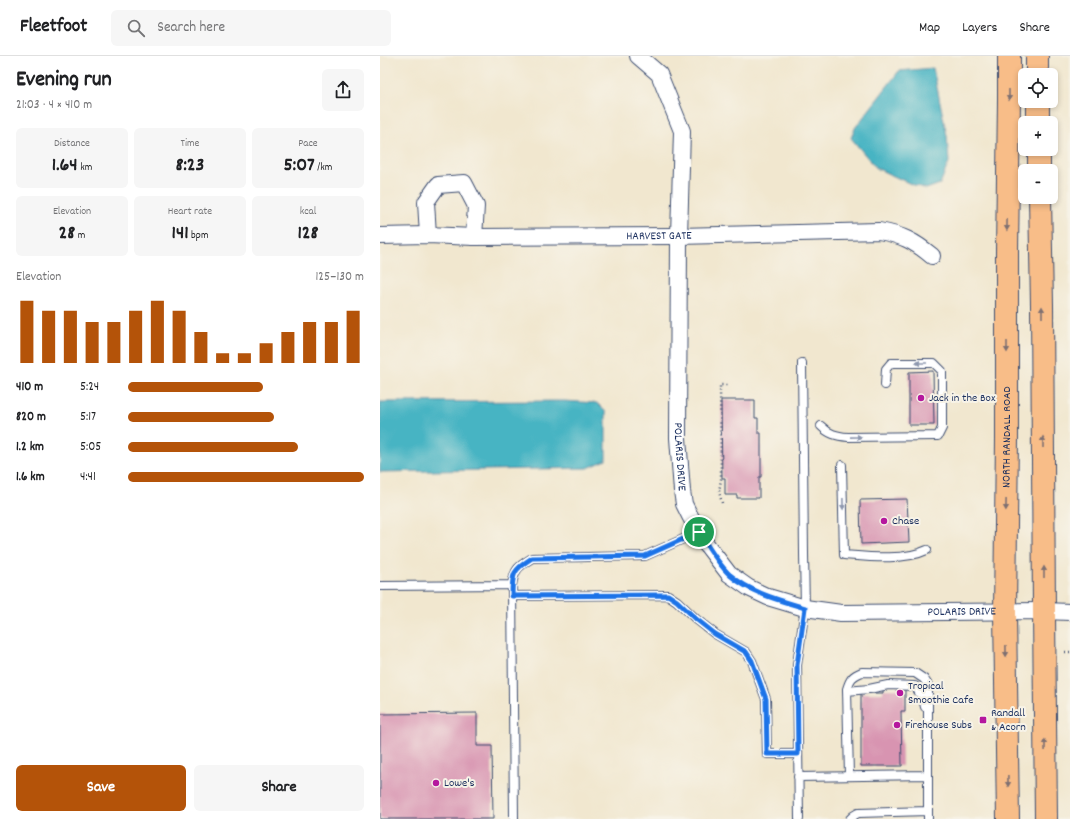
<!DOCTYPE html>
<meta charset="utf-8">
<style>
:root{--surface:#fff;--page:#f6f6f6;--text:#202124;--muted:#757577;--line:#e0e0e0;--accent:#b45309}
body{margin:0;font-family:Dekko,sans-serif;background:var(--page);color:var(--text);height:100vh;display:flex;flex-direction:column;font-size:15px;white-space:nowrap}
*{box-sizing:border-box;margin:0}
p{font-size:13px;color:var(--muted)}
.icon{flex:none;width:22px;height:22px;fill:none;stroke:currentColor;stroke-width:2;stroke-linecap:round;stroke-linejoin:round}
.map{position:relative;flex:1;overflow:hidden}
.details{display:flex;flex-direction:column;background:var(--surface);width:380px}
.details>*{flex:none}
.tools{position:absolute;left:638px;top:12px;display:grid;gap:8px}
.tools a{display:grid;place-items:center;width:40px;height:40px;border-radius:6px;background:var(--surface);box-shadow:0 2px 6px #0003;font-size:20px}
.pin{position:absolute;display:grid;place-items:center;width:34px;height:34px;color:#fff;margin:-17px;border:2px solid #fff;border-radius:50%;box-shadow:0 1px 4px #0007}
.round{display:grid;place-items:center;flex:none;width:42px;height:42px;border-radius:6px;background:var(--page)}
.headline{display:flex;align-items:center;justify-content:space-between;height:68px;padding:0 16px}
h1{font-size:22px;font-weight:700;line-height:30px}
.figures{display:grid;grid-template-columns:repeat(3,1fr);gap:6px;height:68px;padding:4px 16px}
.figures div{display:grid;align-content:center;border-radius:6px;background:var(--page);text-align:center}
.figures b{font-size:20px;font-weight:700}
.figures small{font-size:11px;font-weight:400}
.figures p{font-size:11px}
.chart{height:112px;padding:8px 16px}
.chart p{display:flex;justify-content:space-between}
.chart svg{width:100%;height:72px;margin-top:4px;stroke:var(--accent);stroke-width:6}
.button{display:flex;gap:8px;margin-top:auto;padding:8px 16px}
.button a{flex:1;height:46px;border-radius:6px;background:var(--accent);color:#fff;font-size:16px;font-weight:700;line-height:46px;text-align:center}
.button a+a{background:var(--page);color:var(--text)}
ul{padding:0 16px;list-style:none;font-size:13px}
li{display:grid;grid-template-columns:64px 48px 1fr;align-items:center;height:30px}
li i{height:10px;border-radius:5px;background:var(--accent)}
header{display:flex;align-items:center;gap:24px;box-sizing:border-box;height:56px;padding:0 20px;background:var(--surface);border-bottom:1px solid var(--line)}
header strong{font-size:19px}
nav{display:flex;gap:22px;margin-inline-start:auto;font-size:14px}
.search{width:280px;height:36px;background:var(--page);display:flex;align-items:center;gap:10px;box-sizing:border-box;padding:0 14px;border-radius:6px;color:var(--muted);font-size:15px}
main{display:flex;flex:1;min-height:0}
.map>svg:first-child{display:block}
.water{fill:#47b4c3;stroke:#317290}
.building{fill:#d894b1}
.lines{fill:none;stroke-linecap:round;stroke-linejoin:round}
.lane-casing{stroke:#3b4b6f;stroke-width:10}
.street-casing{stroke:#3b4b6f;stroke-width:18}
.primary-casing{stroke:#3b4b6f;stroke-width:24}
.path{stroke:#3b4b6f;stroke-width:2.5;stroke-dasharray:1 3;stroke-linecap:butt}
.lane{stroke:#fff;stroke-width:8}
.street{stroke:#fff;stroke-width:16}
.primary{stroke:#f8bd88;stroke-width:22}
.oneway{fill:#7e6f71}
.oneway2{fill:#8d97ae}
.route-casing{stroke:#fff;stroke-width:8}
.route{stroke:#1a73e8;stroke-width:5}
.poi-dot{fill:#b5179e;stroke:#f7f3e8;stroke-width:1.5}
.labels{text-anchor:middle;dominant-baseline:central;stroke-width:4;stroke-linejoin:round;paint-order:stroke}
.street-label{font-size:12px;fill:#1b2f5e;stroke:#f7f3e8}
.poi-label{font-size:12px;fill:#1b2f5e;stroke:#f7f3e8;text-anchor:start}
</style>
<header>
<strong>Fleetfoot</strong>
<div class="search"><svg class="icon" aria-label="search" viewBox="0 0 24 24"><circle cx="10" cy="10" r="6"/><path d="M15 15l6 6"/></svg>Search here</div>
<nav><a>Map</a><a>Layers</a><a>Share</a></nav>
</header>
<main>
<section class="details">
<div class="headline"><div><h1>Evening run</h1><p>21:03 · 4 × 410 m</p></div><a class="round"><svg class="icon" aria-label="share" viewBox="0 0 24 24"><path d="M12 15V3M7 8l5-5 5 5M5 13v7h14v-7"/></svg></a></div>
<div class="figures">
<div><p>Distance</p><b>1.64<small> km</small></b></div>
<div><p>Time</p><b>8:23</b></div>
<div><p>Pace</p><b>5:07<small> /km</small></b></div>
</div>
<div class="figures">
<div><p>Elevation</p><b>28<small> m</small></b></div>
<div><p>Heart rate</p><b>141<small> bpm</small></b></div>
<div><p>kcal</p><b>128</b></div>
</div>
<div class="chart"><p><span>Elevation</span>125–130 m</p>
<svg viewBox="0 0 160 44" preserveAspectRatio="none"><path d="M5 44V6M15 44V12M25 44V12M35 44V19M45 44V19M55 44V12M65 44V6M75 44V12M85 44V25M95 44V38M105 44V38M115 44V32M125 44V25M135 44V19M145 44V19M155 44V12"/></svg>
</div>
<ul>
<li><b>410 m</b>5:24<i style="width:57%"></i></li>
<li><b>820 m</b>5:17<i style="width:62%"></i></li>
<li><b>1.2 km</b>5:05<i style="width:72%"></i></li>
<li><b>1.6 km</b>4:41<i style="width:100%"></i></li>
</ul>
<div class="button"><a>Save</a><a>Share</a></div>
</section>
<div class="map">
<svg width="690" height="763" viewBox="0 0 690 763">
<rect width="100%" height="100%" fill="#f7f3e8"/>
<filter id="ink" filterUnits="userSpaceOnUse"><feTurbulence type="fractalNoise" baseFrequency=".025" numOctaves="2"/><feDisplacementMap in="SourceGraphic" scale="8" xChannelSelector="R" yChannelSelector="G"/><feConvolveMatrix kernelMatrix="1 2 1 2 8 2 1 2 1" color-interpolation-filters="sRGB"/></filter>
<filter id="wash" filterUnits="userSpaceOnUse"><feTurbulence type="fractalNoise" baseFrequency=".012" numOctaves="4" result="noise"/><feDisplacementMap in="SourceGraphic" scale="16" xChannelSelector="R" yChannelSelector="G"/><feGaussianBlur stdDeviation="0.9" result="paint"/><feColorMatrix in="noise" values="0 0 0 0 0 0 0 0 0 0 0 0 0 0 0 0 0 1.4 0 .05"/><feComposite in="paint" operator="in"/></filter>
<g filter="url(#wash)">
<rect width="100%" height="100%" fill="#f1e7cf"/>
<!-- water -->
<path class="water" d="M553,12L567,80L569,106L560,128L546,133L531,128L496,112L471,82L475,72L519,15Z
M184,345L217,347L226,356V404L208,412L0,416V346Z"/>
<g id="blocks">
<!-- building -->
<path class="building" d="M553,315L554,369H529V316Z
M341,344H375V362H378V377H381V421H379V442H357V439H345V422H342Z
M527,443L529,486L481,488L480,444Z
M503,633H525V655H521L522,710H481V637H503Z
M97,657V690H112L113,763H0V658Z"/>
</g>
</g>
<g filter="url(#ink)">
<use href="#blocks" fill-opacity="0" stroke="#3b4b6f" stroke-width="1"/>
<g class="lines">
<!-- lane casing -->
<g class="lane-casing">
<path id="lane" d="M441,370C449,378 456,380 468,381L558,380L562,372V315L554,307H511L506,313L505,329
M462,409L464,499C489,501 524,505 547,494
M0,530L132,529
M132,540L288,539L297,545L316,563L335,578L366,596L372,605L386,643L387,698H418
M467,635L489,633L508,629L535,630L543,643L545,651
M469,720L467,633C470,623 472,620 482,616L535,617L544,623L548,629V763
M418,721L548,719
M134,763L132,529C135,512 139,510 152,502L265,500L319,476
M419,763L417,609L425,552L424,498L422,307
M470,763L473,760L478,757L548,755"/>
</g>
<!-- street casing -->
<g class="street-casing">
<g id="street">
<path id="s1" d="M258,0L279,18L302,75L299,180L298,382L302,435L304,448L310,460L326,488L349,518L369,532L388,541L425,552L461,557L664,555L690,556"/>
<path d="M48,179L46,146L58,129L84,127L96,150L94,181"/>
<path id="s2" d="M0,180L48,179L94,181L299,180L499,175C522,179 534,185 552,200"/>
</g>
</g>
<!-- primary casing -->
<g class="primary-casing">
<g id="primary">
<path d="M657,0V19"/>
<path d="M658,45V67"/>
<path d="M659,93V115"/>
<path d="M660,141L662,249L664,555L666,763"/>
<path id="s3" d="M628,763L625,556L627,382V196L629,43V0"/>
</g>
</g>
<!-- path -->
<path class="path" d="M342,447L339,436L341,423L340,329H347
M685,596H690"/>
<!-- lane -->
<use href="#lane" class="lane"/>
<!-- street -->
<use href="#street" class="street"/>
<!-- primary -->
<use href="#primary" class="primary"/>
</g>
<!-- one-way arrows -->
<defs><path id="oneway-solid" d="M-6-.8H1V-3.2L6.5 0L1 3.2V.8H-6Z"/></defs>
<g class="oneway">
<use href="#oneway-solid" transform="translate(629 39) rotate(90)"/>
<use href="#oneway-solid" transform="translate(627 169) rotate(91)"/>
<use href="#oneway-solid" transform="translate(662 256) rotate(-90)"/>
<use href="#oneway-solid" transform="translate(627 291) rotate(90)"/>
<use href="#oneway-solid" transform="translate(663 386) rotate(-90)"/>
<use href="#oneway-solid" transform="translate(626 449) rotate(91)"/>
<use href="#oneway-solid" transform="translate(664 516) rotate(-90)"/>
<use href="#oneway-solid" transform="translate(626 595) rotate(89)"/>
<use href="#oneway-solid" transform="translate(665 689) rotate(-91)"/>
<use href="#oneway-solid" transform="translate(628 725) rotate(89)"/>
</g>
<g class="oneway2">
<use href="#oneway-solid" transform="translate(541 307) rotate(180)"/>
<use href="#oneway-solid" transform="translate(476 381) rotate(-1)"/>
<use href="#oneway-solid" transform="translate(463 448) rotate(89)"/>
</g>
</g>
<g class="lines" filter="url(#ink)">
<!-- route casing -->
<g class="route-casing">
<path id="route" d="M319,476C327,489 339,509 350,519C371,537 399,544 425,552L417,609L418,698H387L386,643L372,605L366,596L335,578L316,563L297,545L288,539L132,540C132,517 133,514 152,502L265,500Z"/>
</g>
<!-- route -->
<use href="#route" class="route"/>
</g>
<!-- markers -->
<g class="poi-dot">
<circle cx="541" cy="342" r="4"/>
<circle cx="504" cy="465" r="4"/>
<circle cx="520" cy="637" r="4"/>
<rect x="599" y="660" width="8" height="8" rx="2"/>
<circle cx="517" cy="669" r="4"/>
<circle cx="56" cy="727" r="4"/>
</g>
<g class="labels">
<!-- street labels -->
<g class="street-label">
<text stroke="none"><textPath href="#s2" startOffset="279">HARVEST GATE</textPath></text>
<text stroke="none"><textPath href="#s3" startOffset="382">NORTH RANDALL ROAD</textPath></text>
<text stroke="none"><textPath href="#s1" startOffset="415">POLARIS DRIVE</textPath></text>
<text stroke="none"><textPath href="#s1" startOffset="787">POLARIS DRIVE</textPath></text>
</g>
<!-- poi labels -->
<g class="poi-label">
<text x="549" y="342">Jack in the Box</text>
<text x="512" y="465">Chase</text>
<text x="528" y="630">Tropical<tspan x="528" dy="14">Smoothie Cafe</tspan></text>
<text x="611" y="657">Randall<tspan x="611" dy="14">&amp; Acorn</tspan></text>
<text x="525" y="669">Firehouse Subs</text>
<text x="64" y="727">Lowe's</text>
</g>
</g>
</svg>
<div class="tools">
<a><svg class="icon" aria-label="locate" viewBox="0 0 24 24"><circle cx="12" cy="12" r="6"/><path d="M12 2v4M12 18v4M2 12h4M18 12h4"/></svg></a>
<a>+</a>
<a>−</a>
</div>
<div class="pin" style="left:319px;top:476px;background:#1e9e55"><svg class="icon" aria-label="arrive" viewBox="0 0 24 24"><path d="M6 21V4h12l-3 4 3 4H6"/></svg></div>
</div>
</main>
